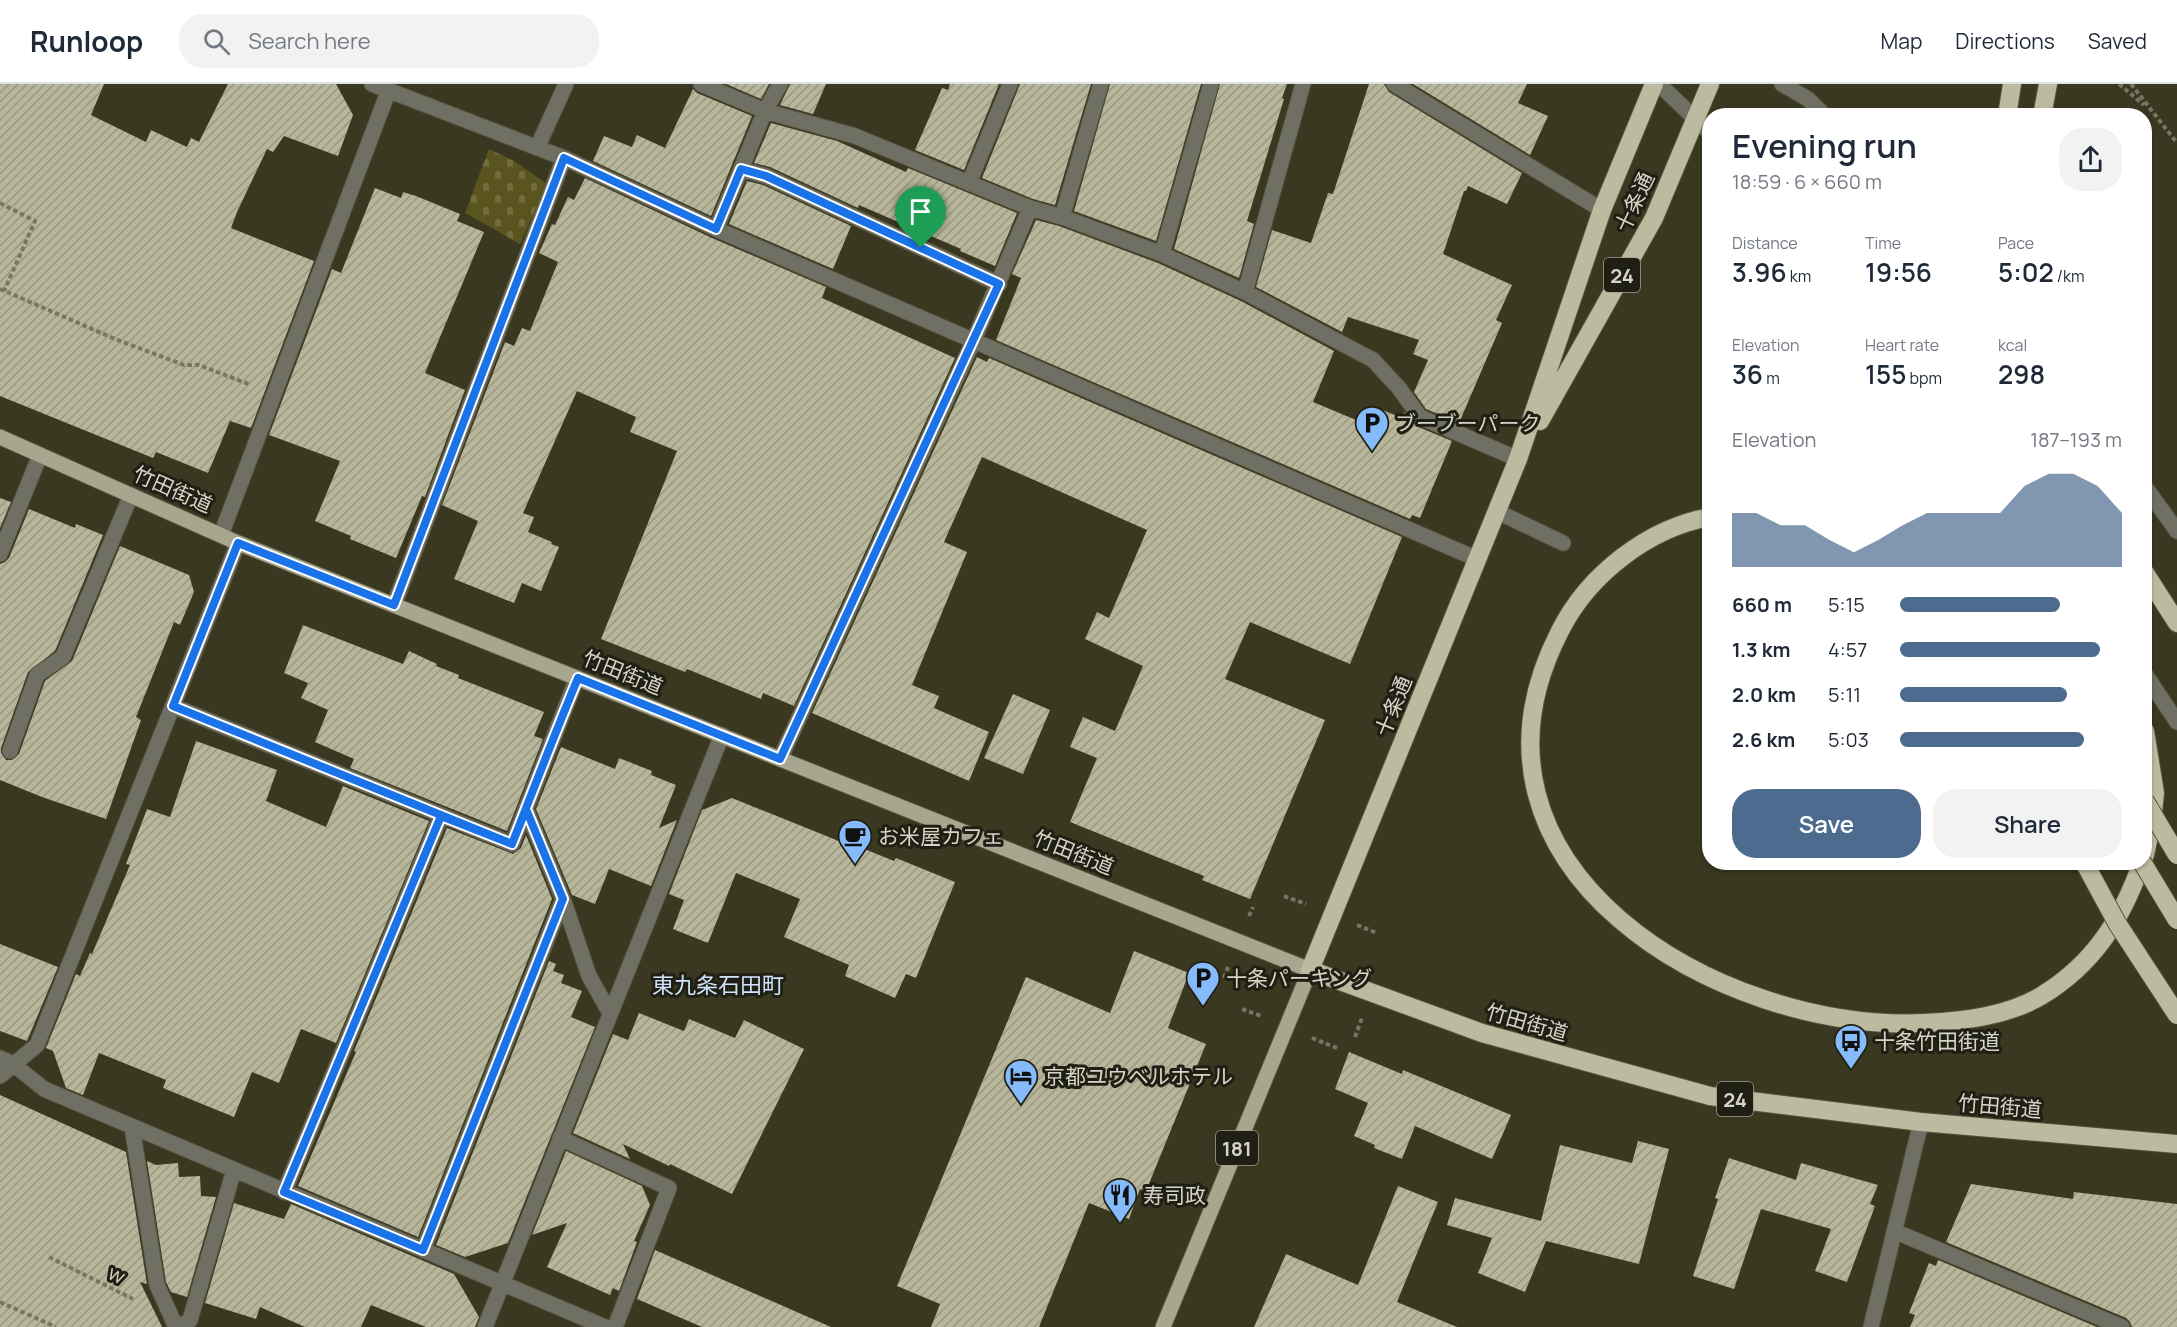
<!DOCTYPE html>
<meta charset="utf-8">
<style>
:root{--surface:#fff;--page:#f2f2f3;--text:#1f2937;--muted:#747a83;--line:#e0e1e3;--accent:#4d6b8f}
body{margin:0;font-family:Manrope,"Noto Sans JP",sans-serif;background:var(--page);color:var(--text);height:100vh;display:flex;flex-direction:column;font-size:22px;white-space:nowrap}
*{box-sizing:border-box;margin:0}
p{font-size:20px;color:var(--muted)}
.icon{flex:none;width:33px;height:33px;fill:none;stroke:currentColor;stroke-width:2;stroke-linecap:round;stroke-linejoin:round}
.map{position:relative;flex:1;overflow:hidden}
.side{position:absolute;left:1702px;top:24px;width:450px;height:762px;display:flex;flex-direction:column;background:var(--surface);border-radius:24px;box-shadow:0 2px 4px #0004}
.side>*{flex:none}
.pin{position:absolute;display:grid;place-items:center;width:51px;height:51px;color:#fff;margin:-62px -26px;border-radius:50% 50% 50% 0;rotate:-45deg;box-shadow:0 0 6px #0007}
.pin .icon{rotate:45deg}
.round{display:grid;place-items:center;flex:none;width:63px;height:63px;border-radius:24px;background:var(--page)}
.head{display:flex;align-items:center;justify-content:space-between;height:102px;padding:0 30px}
h1{font-size:33px;font-weight:600;line-height:45px}
.metrics{display:grid;grid-template-columns:repeat(3,1fr);gap:9px;height:102px;padding:6px 30px}
.metrics div{display:grid;align-content:center}
.metrics b{font-size:26px;font-weight:600}
.metrics small{font-size:16px;font-weight:400}
.metrics p{font-size:16px}
.chart{height:168px;padding:12px 30px}
.chart p{display:flex;justify-content:space-between}
.chart svg{width:100%;height:108px;margin-top:6px;fill:var(--accent);opacity:.7}
.button{display:flex;gap:12px;margin-top:auto;padding:12px 30px}
.button a{flex:1;height:69px;border-radius:24px;background:var(--accent);color:#fff;font-size:24px;font-weight:600;line-height:69px;text-align:center}
.button a+a{background:var(--page);color:var(--text)}
ul{padding:0 30px;list-style:none;font-size:20px}
li{display:grid;grid-template-columns:96px 72px 1fr;align-items:center;height:45px}
li i{height:15px;border-radius:8px;background:var(--accent)}
header{display:flex;align-items:center;gap:36px;box-sizing:border-box;height:84px;padding:0 30px;background:var(--surface);border-bottom:2px solid var(--line)}
header strong{font-size:28px}
nav{display:flex;gap:33px;margin-inline-start:auto;font-size:21px}
.search{width:420px;height:54px;background:var(--page);display:flex;align-items:center;gap:15px;box-sizing:border-box;padding:0 21px;border-radius:24px;color:var(--muted);font-size:22px}
.map>svg:first-child{display:block}
.cemetery{fill:url(#cemetery-stones)}
.building{fill:url(#building-hatch)}
.lines{fill:none;stroke-linecap:round;stroke-linejoin:round}
.minor-casing{stroke:#56543e;stroke-width:17}
.major-casing{stroke:#56543e;stroke-width:17}
.highway-casing{stroke:#56543e;stroke-width:20}
.path{stroke:#787662;stroke-width:4;stroke-dasharray:4.5 3;stroke-linecap:butt}
.minor{stroke:#706f64;stroke-width:15}
.major{stroke:#a7a68f;stroke-width:15}
.highway{stroke:#bdbb9f;stroke-width:18}
.highway-bridge-casing{stroke:#56543e;stroke-width:20;stroke-linecap:butt}
.highway-bridge{stroke:#bdbb9f;stroke-width:18}
.route-casing{stroke:#fff;stroke-width:12}
.route{stroke:#1a73e8;stroke-width:8}
.labels{text-anchor:middle;dominant-baseline:central;stroke-width:6;stroke-linejoin:round;paint-order:stroke}
.shield{fill:#201f14;stroke:#9f9e91;stroke-width:1.5}
.shield-label{font-size:20px;font-weight:bold;fill:#d5d4c6}
.street-label{font-size:21px;fill:#d5d4c6;stroke:#201f14}
.poi-label{font-size:21px;fill:#d5d4c6;stroke:#201f14;text-anchor:start}
.neighbourhood-label{font-size:22px;fill:#cfe3fc;stroke:#201f14}
</style>
<header>
<strong>Runloop</strong>
<div class="search"><svg class="icon" aria-label="search" viewBox="0 0 24 24"><circle cx="10" cy="10" r="6"/><path d="M15 15l6 6"/></svg>Search here</div>
<nav><a>Map</a><a>Directions</a><a>Saved</a></nav>
</header>
<div class="map">
<svg width="2177" height="1243" viewBox="0 0 2177 1243">
<defs>
<pattern id="cemetery-stones" width="16" height="16" patternUnits="userSpaceOnUse" patternTransform="scale(1.5)"><rect width="16" height="16" fill="#5a551f"/><path d="M2 7V4a2 2 0 0 1 4 0v3zM10 15v-3a2 2 0 0 1 4 0v3z" fill="#716d3e"/></pattern>
<pattern id="building-hatch" width="6" height="6" patternUnits="userSpaceOnUse" patternTransform="scale(1.5)"><rect width="6" height="6" fill="#b7b69a"/><path d="M-1 1l2-2M0 6l6-6M5 7l2-2" fill="none" stroke="#999882"/></pattern>
</defs>
<rect width="100%" height="100%" fill="#3a3820"/>
<!-- cemetery -->
<path class="cemetery" d="M489,65L514,77L547,100L520,160L465,129Z"/>
<!-- building -->
<path class="building" d="M0,0H104L91,31L146,58L151,46L187,63L191,54L199,58L228,0H336L353,31L338,72L284,52L273,68L267,65L237,128L231,144L314,177L251,344L230,337L208,389L156,368L153,374L0,312Z
M726,0H769L761,15Z
M790,0H826L813,30L780,21Z
M950,0H999L964,86L915,66L942,4L948,6Z
M1020,0H1091L1055,121L1033,115L982,94Z
M1110,0H1201L1156,157L1074,127Z
M1220,0H1287L1282,14L1284,15L1247,137L1254,140L1239,194L1174,165Z
M1369,0H1384L1389,8L1522,89L1507,120L1468,102L1466,107H1464L1443,170L1512,201L1496,236L1502,239L1459,339L1426,325L1414,308L1428,276L1413,270L1419,256L1348,233L1342,248L1256,203L1272,146L1311,159L1328,109L1333,110Z
M1413,0H1527L1518,19L1548,32L1530,71Z
M693,5L697,9L752,32L711,132L593,77L604,52L632,63L637,51L665,64Z
M771,39L837,57L906,88L908,84L1017,129L995,182L960,167L961,165L859,121L858,124L770,83L754,79Z
M585,94L712,154L826,203L822,214L955,274L794,622L763,609L761,615L687,585L685,588L601,555L677,367L630,348L636,333L577,307L523,429L534,433L528,448L552,458L551,460L559,463L541,507L522,499L514,519L454,495L478,437L442,421L505,258L514,262L522,244L530,247L558,178L539,169L552,140L555,141L568,113L574,116Z
M747,97L763,101L851,142L833,185L729,140Z
M375,104L401,114L403,108L416,112L460,130L457,137L484,148L425,289L465,306L425,413L422,412L396,474L350,455L351,452L315,437L340,377L269,351L332,185L341,189Z
M1036,136L1059,142L1158,179L1241,217L1334,267L1313,318L1368,341L1375,323L1402,334L1404,328L1416,342L1452,357L1420,434L1412,431L1410,435L996,256L1021,194L1012,190Z
M977,273L987,278L989,274L1402,453L1350,580L1250,538L1225,595L1325,636L1250,815L1202,796L1204,792L1070,738L1097,674L1070,663L1083,633L1115,647L1143,582L1085,555L1097,528L1109,534L1147,446L982,373L944,458L967,468L912,601L939,612L934,624L989,648L969,697L812,629Z
M0,414L11,418L0,444Z
M29,425L75,444L76,440L103,451L55,567L28,588L1,664V669L6,676H12L19,670L45,597L72,577L120,462L189,491L194,508L180,541L174,538L136,633L141,636L106,735L42,713L0,696V480L5,478L9,474Z
M303,541L403,580L409,567L437,580L436,582L459,591L458,594L544,628L534,652L543,655L507,747L350,684L354,675L315,658L328,626L301,614L308,599L284,589Z
M1013,610L1050,626L1023,690L984,674Z
M196,657L277,686L266,717L326,743L343,702L429,737L336,959L301,945L279,999L252,988L234,1033L163,1004L166,996L99,969L83,1011L66,1004L53,967L46,964L76,890L80,892L90,869L92,870L130,781L126,780L147,725L170,733Z
M561,663L615,685L619,674L652,687L651,691L676,701L659,744L677,736L651,802L609,785L595,820L572,811L536,725Z
M732,714L851,762L852,760L894,777L896,774L955,798L916,894L906,890L895,914L845,892L849,881L784,853L800,815L736,789L708,859L673,845L684,816L669,810L702,726Z
M447,744L513,770L521,764L526,751L552,815L418,1153L298,1102L356,968L354,967Z
M0,860L58,883L27,957L0,947Z
M1134,867L1189,889L1168,944L1206,960L1146,1107L1140,1105L1129,1135L1089,1119L1039,1243H931L940,1220L897,1202L1026,893L1110,929Z
M549,877L556,880L553,887L564,891L561,899L582,907L571,933L595,943L508,1159L465,1173L436,1161Z
M639,929L684,947L689,935L735,954L744,936L804,965L732,1110L670,1080L669,1082L623,1060L630,1075L573,1049L613,950L628,956Z
M1349,968L1402,990L1403,986L1511,1031L1492,1075L1415,1042L1402,1075L1374,1064L1375,1061L1354,1052L1368,1019L1335,1005Z
M0,1011L126,1068L147,1200L140,1198L162,1243H0Z
M1638,1057L1669,1065L1639,1180L1546,1157L1525,1208L1478,1189L1492,1154L1447,1141L1455,1114L1541,1137L1560,1061L1632,1079Z
M566,1067L642,1102L650,1121L634,1157L637,1158L619,1207L613,1204L610,1211L547,1183L567,1139L532,1151Z
M1729,1074L1796,1096L1801,1079L1878,1101L1870,1120L1875,1122L1847,1198L1815,1187L1831,1145L1761,1125L1734,1205L1693,1192L1718,1115L1715,1114Z
M147,1077L156,1081L178,1079L179,1093L200,1092L201,1112L216,1113L187,1213L171,1208L166,1198Z
M1971,1100L2073,1115L2074,1108L2177,1120V1243H2132L2130,1238L2126,1234L1946,1158Z
M1398,1102L1438,1118L1397,1218L1457,1243H1254L1286,1170L1358,1201Z
M234,1119L284,1135L291,1120L454,1190L479,1233L475,1243H426L371,1221L361,1243H305L260,1223L256,1235L205,1219Z
M655,1166L831,1243H702L637,1215Z
M1938,1176L2097,1243H1910L1915,1231L1909,1229L1929,1179L1936,1182Z"/>
<g class="lines">
<!-- minor casing -->
<g class="minor-casing">
<path id="minor" d="M372,0L564,74L716,145L1477,475
M701,0L765,27L855,52L969,99
M1010,0L969,99L1030,124L1062,133L1162,170L1245,208L1373,276L1399,304L1420,333L1518,375
M1394,0L1602,126
M1659,0L1710,49
M1782,0L1808,15L1825,32
M537,64L566,0
M741,85L766,92L999,200
M1062,133L1101,0
M716,145L765,27L780,0
M1162,170L1211,0
M1245,208L1303,0
M2145,403L2177,447
M1496,427L1563,459
M221,451L388,8
M0,470L40,371
M394,521L564,74
M2145,590L2177,638
M173,622L512,760L577,594
M10,667L37,591L63,573L131,411
M780,675L973,258L1030,124
M526,725L563,815L589,892L610,929
M0,974L13,980L44,1005L605,1243
M0,992L37,961L238,459
M132,1043L157,1201L176,1243
M560,1054L669,1104L615,1243
M284,1108L441,732
M1894,1147L2122,1243
M423,1166L563,815
M180,1243L190,1236L234,1086
M485,1243L722,651
M1871,1243L1921,1038"/>
</g>
<!-- major casing -->
<g class="major-casing">
<path id="major" d="M0,353L238,459L1310,886L1163,1243"/>
</g>
<!-- highway casing -->
<g class="highway-casing">
<path id="highway" d="M1654,0L1602,126L1518,375L1310,886L1482,949L1710,1012L1921,1038L2177,1060
M2007,32L2012,0
M2042,32L2048,0
M1540,337L1654,134L1710,0
M1710,433C1648,444 1588,491 1560,547C1438,783 1719,949 1925,939C1964,937 2007,932 2041,912C2094,880 2122,835 2142,778
M2145,489L2177,539
M2145,647L2155,709L2152,738L2145,771"/>
</g>
<!-- path -->
<path class="path" d="M2119,0L2144,21
M2131,0L2177,59
M0,119L35,137L4,207
M0,205L115,255L184,281H199L251,301
M1284,812L1306,820
M1249,832L1253,823
M1357,841L1377,849
M1224,894L1228,883
M1242,925L1261,932
M1355,953L1362,934
M1312,954L1337,964
M49,1173L133,1215
M0,1218L56,1243"/>
<!-- minor -->
<use href="#minor" class="minor"/>
<!-- major -->
<use href="#major" class="major"/>
<!-- highway -->
<use href="#highway" class="highway"/>
<!-- highway-bridge casing -->
<g class="highway-bridge-casing">
<path id="highway-bridge" d="M2145,717L2177,771
M2084,778L2117,839L2177,931
M2142,778L2177,836"/>
</g>
<!-- highway-bridge -->
<use href="#highway-bridge" class="highway-bridge"/>
</g>
<g class="lines">
<!-- route casing -->
<g class="route-casing">
<path id="route" d="M921,164L766,92L741,85L716,145L564,74L394,521L238,459L173,622L512,760L526,725L563,815L423,1166L284,1108L441,732L512,760C534,704 555,649 578,594L780,675L999,200L921,164"/>
</g>
<!-- route -->
<use href="#route" class="route"/>
</g>
<!-- icons -->
<defs>
<g id="parking-pin" transform="scale(1.725)"><path d="M0 17L-7.5 6A9.5 9.5 0 1 1 7.5 6Z" fill="#86bbfb" stroke="#201f14"/><path d="M-3.5-5.5H1a3.5 3.5 0 0 1 0 7H-1V5.5H-3.5ZM-1-3.4V-.6H.8a1.4 1.4 0 0 0 0-2.8Z" fill="#111"/></g>
<g id="cafe-pin" transform="scale(1.725)"><path d="M0 17L-7.5 6A9.5 9.5 0 1 1 7.5 6Z" fill="#86bbfb" stroke="#201f14"/><path d="M-5.5-4.5H6V0H3Q3 3.5 0 3.5H-2.5Q-5.5 3.5-5.5 0ZM3-3.2v2h1.7v-2ZM-6 4.5H4V6H-6Z" fill="#111"/></g>
<g id="bus-pin" transform="scale(1.725)"><path d="M0 17L-7.5 6A9.5 9.5 0 1 1 7.5 6Z" fill="#86bbfb" stroke="#201f14"/><path d="M-5-6H5V4H4V6H2V4H-2V6H-4V4H-5ZM-3.5-4V0h7V-4ZM-3.5 1.2v1.5H-2V1.2ZM2 1.2v1.5H3.5V1.2Z" fill="#111"/></g>
<g id="hotel-pin" transform="scale(1.725)"><path d="M0 17L-7.5 6A9.5 9.5 0 1 1 7.5 6Z" fill="#86bbfb" stroke="#201f14"/><path d="M-6-4.5h1.5V1H6V5H4.5V3h-9V5H-6ZM-4 0a1.8 1.8 0 1 1 3.6 0ZM.5 0V-2.5h3Q6-2.5 6 0Z" fill="#111"/></g>
<g id="restaurant-pin" transform="scale(1.725)"><path d="M0 17L-7.5 6A9.5 9.5 0 1 1 7.5 6Z" fill="#86bbfb" stroke="#201f14"/><path d="M-5-6h1v4h1v-4h1v4h1v-4h1v5L-1.5 .5V6h-2V.5L-5-1ZM5-6V6H3V1.5H1.5Q1.5-4 5-6Z" fill="#111"/></g>
</defs>
<g fill-rule="evenodd">
<use href="#parking-pin" x="1372" y="339"/>
<use href="#cafe-pin" x="855" y="752"/>
<use href="#parking-pin" x="1203" y="894"/>
<use href="#bus-pin" x="1851" y="957"/>
<use href="#hotel-pin" x="1021" y="992"/>
<use href="#restaurant-pin" x="1120" y="1111"/>
</g>
<g class="labels">
<!-- shield labels -->
<g class="shield">
<rect x="1604" y="174" width="36" height="34" rx="4.5"/>
<rect x="1717" y="998" width="36" height="34" rx="4.5"/>
<rect x="1216" y="1047" width="42" height="34" rx="4.5"/>
</g>
<g class="shield-label">
<text x="1622" y="191">24</text>
<text x="1735" y="1015">24</text>
<text x="1237" y="1064">181</text>
</g>
<!-- street labels -->
<g class="street-label">
<text transform="translate(1634 118) rotate(-65)">十条通</text>
<text transform="translate(173 405) rotate(24)">竹田街道</text>
<text transform="translate(623 588) rotate(22)">竹田街道</text>
<text transform="translate(1393 622) rotate(-68)">十条通</text>
<text transform="translate(1074 768) rotate(22)">竹田街道</text>
<text transform="translate(1527 938) rotate(16)">竹田街道</text>
<text transform="translate(2000 1022) rotate(5)">竹田街道</text>
<text transform="translate(117 1190) rotate(26)">w</text>
</g>
<!-- poi labels -->
<g class="poi-label">
<text x="1395" y="339">ブーブーパーク</text>
<text x="878" y="752">お米屋カフェ</text>
<text x="1226" y="894">十条パーキング</text>
<text x="1874" y="957">十条竹田街道</text>
<text x="1044" y="992">京都ユウベルホテル</text>
<text x="1143" y="1111">寿司政</text>
</g>
<!-- neighbourhood labels -->
<g class="neighbourhood-label">
<text x="718" y="901">東九条石田町</text>
</g>
</g>
</svg>
<div class="pin" style="left:921px;top:164px;background:#1e9e55"><svg class="icon" aria-label="arrive" viewBox="0 0 24 24"><path d="M6 21V4h12l-3 4 3 4H6"/></svg></div>
<section class="side">
<div class="head"><div><h1>Evening run</h1><p>18:59 · 6 × 660 m</p></div><a class="round"><svg class="icon" aria-label="share" viewBox="0 0 24 24"><path d="M12 15V3M7 8l5-5 5 5M5 13v7h14v-7"/></svg></a></div>
<div class="metrics">
<div><p>Distance</p><b>3.96<small> km</small></b></div>
<div><p>Time</p><b>19:56</b></div>
<div><p>Pace</p><b>5:02<small> /km</small></b></div>
</div>
<div class="metrics">
<div><p>Elevation</p><b>36<small> m</small></b></div>
<div><p>Heart rate</p><b>155<small> bpm</small></b></div>
<div><p>kcal</p><b>298</b></div>
</div>
<div class="chart"><p><span>Elevation</span>187–193 m</p>
<svg viewBox="0 0 160 44" preserveAspectRatio="none"><path d="M0 44V22L10 22L20 27L30 27L40 33L50 38L60 33L70 27L80 22L90 22L100 22L110 22L120 11L130 6L140 6L150 11L160 22V44z"/></svg>
</div>
<ul>
<li><b>660 m</b>5:15<i style="width:72%"></i></li>
<li><b>1.3 km</b>4:57<i style="width:90%"></i></li>
<li><b>2.0 km</b>5:11<i style="width:75%"></i></li>
<li><b>2.6 km</b>5:03<i style="width:83%"></i></li>
</ul>
<div class="button"><a>Save</a><a>Share</a></div>
</section>
</div>
